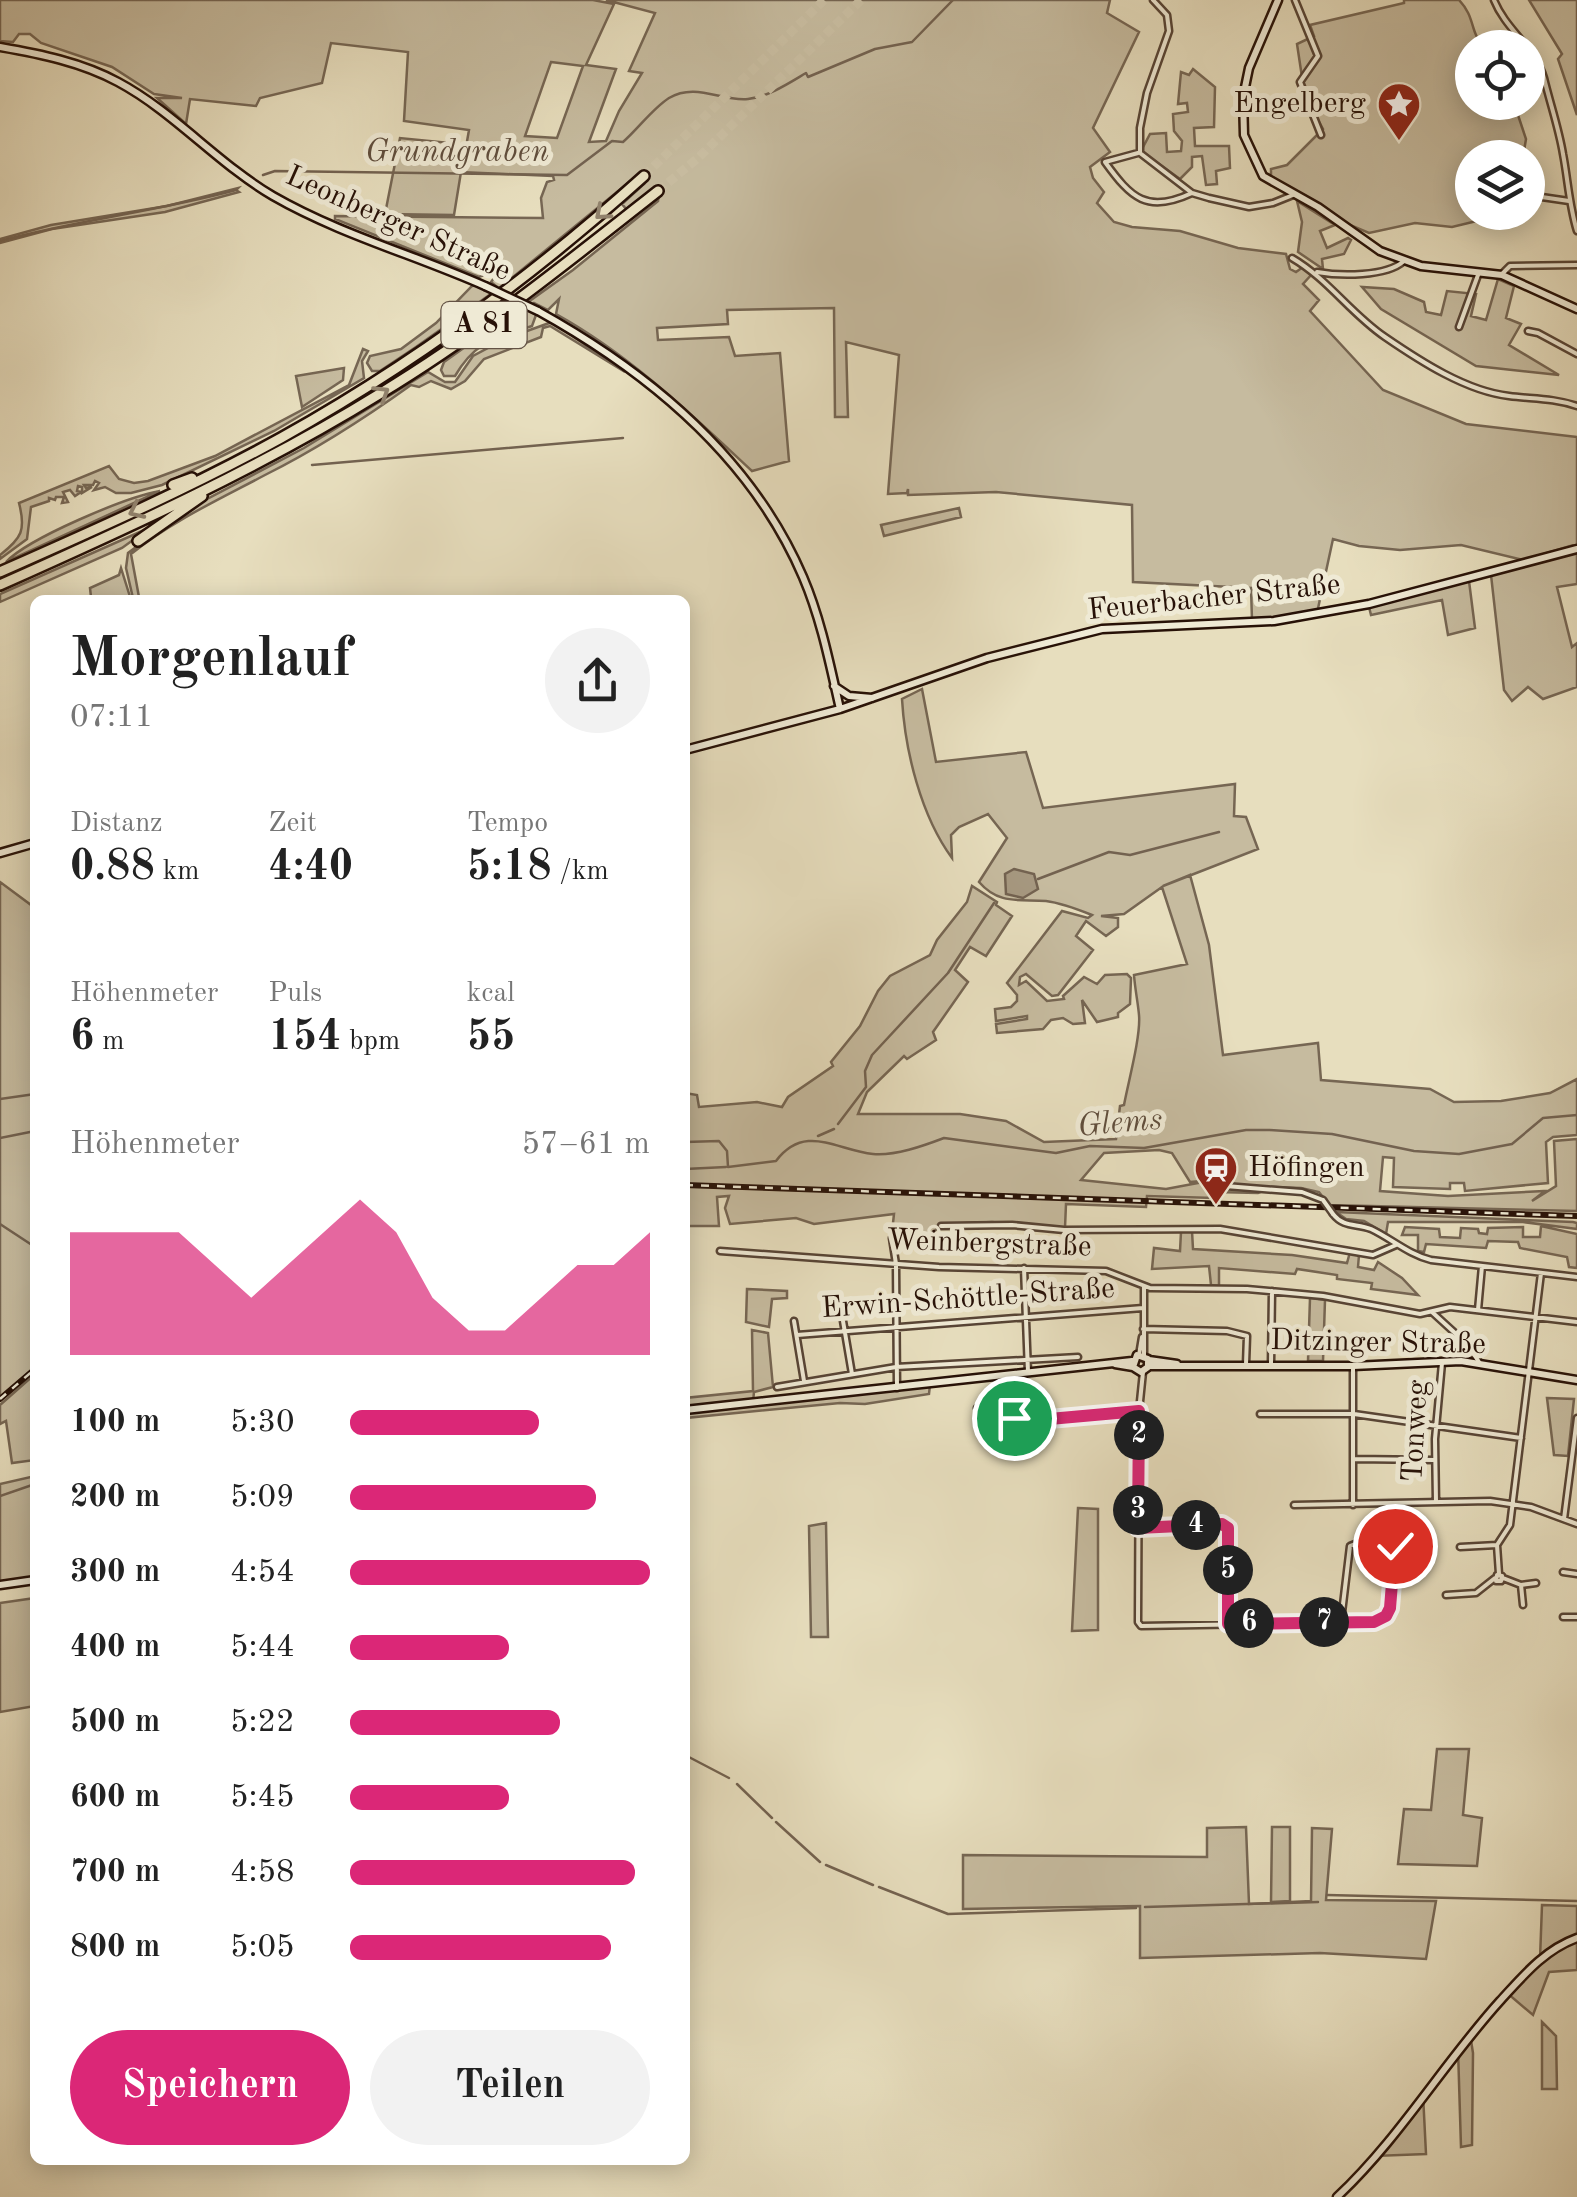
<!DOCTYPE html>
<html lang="de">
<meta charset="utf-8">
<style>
:root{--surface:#fff;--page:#f2f2f2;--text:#222;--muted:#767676;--accent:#db2777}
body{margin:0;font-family:"Old Standard TT",serif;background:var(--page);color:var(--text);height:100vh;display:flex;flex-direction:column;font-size:38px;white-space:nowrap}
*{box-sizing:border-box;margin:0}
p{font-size:32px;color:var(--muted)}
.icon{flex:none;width:55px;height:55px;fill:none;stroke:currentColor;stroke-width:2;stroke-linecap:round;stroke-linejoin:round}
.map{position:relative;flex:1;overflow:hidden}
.drawer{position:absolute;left:30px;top:595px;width:660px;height:1570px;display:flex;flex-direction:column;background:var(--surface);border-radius:15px;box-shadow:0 5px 25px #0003}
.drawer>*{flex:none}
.fabs{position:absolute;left:1455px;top:30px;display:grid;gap:20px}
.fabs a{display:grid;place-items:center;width:90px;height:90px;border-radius:50%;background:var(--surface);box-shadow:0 5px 25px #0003;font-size:50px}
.pin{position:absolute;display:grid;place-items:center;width:85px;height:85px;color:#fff;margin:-42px;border:5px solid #fff;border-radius:50%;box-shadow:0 2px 10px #0007}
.km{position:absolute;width:50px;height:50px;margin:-25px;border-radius:50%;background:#222;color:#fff;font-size:28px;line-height:50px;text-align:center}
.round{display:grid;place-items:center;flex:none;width:105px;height:105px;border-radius:52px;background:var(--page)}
.headline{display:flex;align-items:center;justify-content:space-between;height:170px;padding:0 40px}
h1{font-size:55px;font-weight:700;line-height:75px}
.figures{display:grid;grid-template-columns:repeat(3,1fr);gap:15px;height:170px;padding:10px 40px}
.figures div{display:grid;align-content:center}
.figures b{font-size:42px;font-weight:700}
.figures small{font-size:28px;font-weight:400}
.figures p{font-size:28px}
.chart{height:280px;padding:20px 40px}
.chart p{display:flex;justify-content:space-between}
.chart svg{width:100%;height:180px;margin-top:10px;fill:var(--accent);opacity:.7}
.cta{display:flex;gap:20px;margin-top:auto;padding:20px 40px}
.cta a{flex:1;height:115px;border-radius:60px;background:var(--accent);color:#fff;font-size:40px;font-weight:700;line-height:115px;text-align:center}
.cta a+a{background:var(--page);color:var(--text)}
ul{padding:0 40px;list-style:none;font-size:32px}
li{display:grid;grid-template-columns:160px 120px 1fr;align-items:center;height:75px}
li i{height:25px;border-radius:12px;background:var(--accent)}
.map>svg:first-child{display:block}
.green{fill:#c6bb9f;stroke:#766653;stroke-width:2.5;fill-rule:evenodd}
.water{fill:#a69880;stroke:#736250;stroke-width:2.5}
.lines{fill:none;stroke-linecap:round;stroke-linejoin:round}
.stream{stroke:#736250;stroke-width:2.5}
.highway-tunnel{stroke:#cabfa3;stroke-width:9;stroke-dasharray:9 4.5;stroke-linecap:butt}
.street-casing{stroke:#574435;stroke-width:9}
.secondary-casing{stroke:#271107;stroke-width:11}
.highway-casing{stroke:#271107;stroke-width:14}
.street{stroke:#efead5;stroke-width:4}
.secondary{stroke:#efead5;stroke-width:6}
.highway{stroke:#e7debe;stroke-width:9}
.rail-casing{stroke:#271107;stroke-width:6}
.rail{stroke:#efead5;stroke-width:2.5;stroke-dasharray:8;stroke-linecap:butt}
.street-bridge-casing{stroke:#574435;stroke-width:9;stroke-linecap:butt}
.secondary-bridge-casing{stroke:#271107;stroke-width:11;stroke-linecap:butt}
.street-bridge{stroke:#efead5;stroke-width:4}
.secondary-bridge{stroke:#efead5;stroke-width:6}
.oneway{stroke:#91826c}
.route-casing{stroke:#fff;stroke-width:20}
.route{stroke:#db2777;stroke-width:12}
.labels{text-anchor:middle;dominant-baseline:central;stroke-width:10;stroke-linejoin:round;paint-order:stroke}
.shield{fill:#efead5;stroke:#635245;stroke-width:2.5}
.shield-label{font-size:28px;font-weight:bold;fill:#271107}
.poi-label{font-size:30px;fill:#271107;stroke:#efead5;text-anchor:end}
.street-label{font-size:30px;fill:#271107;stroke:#efead5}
.water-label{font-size:32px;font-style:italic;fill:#604e3d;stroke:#efead5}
</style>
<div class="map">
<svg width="1577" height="2197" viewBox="0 0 1577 2197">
<rect width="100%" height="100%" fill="#e7debe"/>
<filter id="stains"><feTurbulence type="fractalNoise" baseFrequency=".002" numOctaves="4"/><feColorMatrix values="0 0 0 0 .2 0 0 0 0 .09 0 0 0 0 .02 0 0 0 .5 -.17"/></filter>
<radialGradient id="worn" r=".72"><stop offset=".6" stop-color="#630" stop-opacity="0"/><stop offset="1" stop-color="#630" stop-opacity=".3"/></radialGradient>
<!-- green -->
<path class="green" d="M0,0H593L614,4L586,65L616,69L589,142L606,141L619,111L642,73L629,71L655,13L606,0H1110L1107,13L1139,32L1093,128L1110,152L1090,167L1093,178L1104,192L1097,203L1114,222L1132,227L1180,231L1238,248L1286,254L1290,269L1296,272L1303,267L1312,274L1303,284L1319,300L1310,311L1383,390L1466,424L1577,437V544L1523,560L1461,545L1400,550L1359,546L1333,539L1317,613L1252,620L1251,588L1133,582L1132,505L996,492L908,495V489L907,493L888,494L899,355L846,342L848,417H835L834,308L727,310L728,324L657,328L658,340L729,337L735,356L780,353L789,461L752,471C690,413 630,355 556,314L559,299L548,310L534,303L526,309L536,315L532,326C495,339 476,340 455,376H444L441,370L444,362L573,270L658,201L659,193L653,190L627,210L622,204L644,184L639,174L502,286L416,347L380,371H372L367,363L370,356L401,349L436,323L472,286L478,285L488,291L496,286L491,282L501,269L479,277L335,219V216L543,218L541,198L547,182L554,180L553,176L461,172L454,215L385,214L400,138L461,144L460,155L468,156L470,148L466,147L469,130L404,121L408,52L331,43L322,83L260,98L256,106L190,99L186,124L157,98H182L154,94L112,67L41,43L30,34H19L13,42L0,41ZM551,62L583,66L557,138L525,136Z
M1404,0H1459C1476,18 1469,31 1484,47L1472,48V102L1514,103L1526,139L1523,157L1472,158V212L1484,213L1485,219L1452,227L1415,223L1369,233L1338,220L1311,199L1271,178V169L1287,165L1323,129L1305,97L1297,44L1314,36L1310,25L1404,3Z
M1529,0H1577V115L1558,59L1562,54Z
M1193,69L1215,87L1214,127L1194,128L1195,146H1229L1230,168L1216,171L1217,184L1206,185L1202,156L1192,157V167L1180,179L1141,151L1150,134L1166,133L1167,152L1181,151L1182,141L1174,131L1173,114L1188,112L1187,103L1178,104L1181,72L1189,75Z
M238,188L236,190L239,192L165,212L52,229L0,243V239L51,225L167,206Z
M1297,201L1335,225L1320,231L1327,248L1348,238L1351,240L1344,254L1322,259L1323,269L1298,252L1302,222Z
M1498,279L1514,286L1506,318L1521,324L1509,345L1559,375L1476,366L1381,309L1362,287L1394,289L1424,302L1426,312L1441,315L1447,291L1476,294L1471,316L1486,320Z
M552,322L625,372L550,326L543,328L541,337L484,359L465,381L451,389L431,381L419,387L411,385C365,418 315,450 265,475C218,500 172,521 131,554L139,597L133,598L126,568L128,553L186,510L304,448L428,372L445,382H455L473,356L505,339Z
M363,349L368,351L362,361L364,378L274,431L162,485L131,493H116L105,487L94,490L99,483L95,481L93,485H84L86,488L92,487L82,493V487L78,486L77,491L81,492L75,496L70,490L63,492L68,502L62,503L64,497H56L55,500L49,498V501L31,507L27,539L0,559V555C22,538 26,530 19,503L109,466L119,479L134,483L148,481L215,456L349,385Z
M344,368L343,380L302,407L296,376Z
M160,491L6,562C29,538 126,497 160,491Z
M959,508L961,517L884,536L881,525Z
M151,527L122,548L0,602V594Z
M1577,552V584L1557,587L1572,647L1577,643V687L1543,699L1528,687L1512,701L1504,690L1491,575Z
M121,568L131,600H82L91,597L90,588L119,575Z
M1469,581L1475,628L1448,635L1442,600L1371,615L1369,607Z
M922,689L936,762L1026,752L1043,808L1235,784L1234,816L1246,817L1258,849L1163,886L1190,875L1209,945L1223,1055L1318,1043L1321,1080L1430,1089L1454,1102L1501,1101L1550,1093L1577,1079V1135L1553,1137L1546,1142L1548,1183L1465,1191L1464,1183H1450V1189L1393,1187L1394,1158L1383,1157L1380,1191L1448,1196L1545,1191L1532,1201L1556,1186L1554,1141L1577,1139V1211L1329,1205L1319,1192L1301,1188L1273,1187L1258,1193L1215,1192L1214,1198L1147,1196L1146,1207L1066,1204L1065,1228L992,1222L944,1224L930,1234L913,1237L892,1232L894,1214L814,1224L796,1218L730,1224L725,1208L729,1196L717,1197L719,1226H685V1093L697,1095L699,1107L757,1102L782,1107L788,1097L833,1066L831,1062L860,1026L878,991L890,976L930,955L937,940L967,902L972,886L997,902L996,905L1012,916L986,956L970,947L955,970L968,982L933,1032L936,1040L907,1059L904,1056L867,1092L858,1114H960L1006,1121L1044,1142L1116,1139L1120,1106L1124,1105C1128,1083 1141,1036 1139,1015C1138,1003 1135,989 1134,975L1187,964L1162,887L1124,914L1101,916L1118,918V927L1106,936L1086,921L1076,936L1093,950L1058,995L1052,996L1026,974L1020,977L1019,985L1026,981L1047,1001L1064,999L1063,996L1084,977L1097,984L1105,975L1127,974L1131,978L1130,1004L1118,1013V1017L1097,1022L1082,1000L1085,1023L1073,1024L1063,1018L1051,1020L1043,1029L997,1033L996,1024L1027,1019V1016L996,1021L995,1009L1011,1007L1017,1001V995L1007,983L1062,911L1088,918L1092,915C1077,909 1062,903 1046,901C1019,899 999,905 979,882L1007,838L988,814L959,827L951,835L952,858C921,816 905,751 902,699ZM1159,1150L1172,1153L1190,1182L1214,1180L1166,1189L1081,1180L1104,1153Z
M0,882L35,908V1367L0,1398Z
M1336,1212L1573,1222L1577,1223V1229L1523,1222H1388L1386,1234L1364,1221L1346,1219Z
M1541,1226L1577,1234V1268L1569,1267L1567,1257L1520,1248L1518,1242L1488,1241L1486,1248L1426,1244L1424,1252L1418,1251V1235H1402L1405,1227L1439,1229L1440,1237L1460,1238L1461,1228L1478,1229L1479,1233L1487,1234L1488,1228L1523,1227V1237H1540Z
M1192,1231L1193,1249L1292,1255L1347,1263L1350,1252L1359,1255L1358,1267L1374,1270L1378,1262L1402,1278L1418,1295L1371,1289L1372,1283L1337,1279V1275L1297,1269L1295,1274L1219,1268V1286L1211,1285L1209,1266L1152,1269L1154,1248L1180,1251L1181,1232Z
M747,1289L787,1291V1298L772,1299L769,1327L746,1322Z
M1310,1298L1325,1300L1323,1361H1308Z
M752,1330L768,1333L773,1387L754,1392L753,1402L930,1385L929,1394L865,1404L840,1403L685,1418V1398L753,1391Z
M35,1374V1460L12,1463L6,1421L0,1424V1405Z
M1547,1398L1574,1399L1568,1456L1554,1455Z
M35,1476V1577L0,1582V1484Z
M1078,1508L1098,1509V1630L1072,1631Z
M826,1523L828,1637H811L809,1526Z
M35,1598V1706L0,1712V1603Z
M1437,1749H1469L1463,1815L1482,1818L1477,1866L1398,1864L1404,1809L1431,1810Z
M1246,1827L1249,1904L1311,1901L1312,1828L1332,1829L1326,1900L1436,1901L1426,1959L1320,1953L1140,1958V1906L963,1909V1855L1207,1857V1828Z
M1272,1827H1290V1901L1271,1902Z
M1542,1905L1577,1906V1970L1549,1972L1533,2015L1507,1993L1540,1959Z
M1542,2022L1556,2036L1557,2089H1542Z
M1470,2034L1473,2053L1472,2145L1461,2147L1458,2049Z
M1423,2094L1426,2154L1375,2156Z"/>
<!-- water -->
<path class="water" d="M1014,869L1034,874L1038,889L1023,898L1006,894L1005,874Z"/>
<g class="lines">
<!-- stream -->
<path class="stream" d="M263,175L275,171L567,175L612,141L623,142C638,129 652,109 669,98C696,82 722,102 748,99C768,97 789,83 806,73L808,77L875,49L912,42L953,0
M0,241C78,220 158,211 236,190
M312,465L623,438
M1038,879L1109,852L1130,855L1219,832
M0,1099L35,1094
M838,1124L866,1087L865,1071L872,1055L948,973L994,903
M818,1136L834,1129
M0,1138L35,1131
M685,1142L719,1141L727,1151L728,1167L776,1161C805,1123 836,1150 873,1154C895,1156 923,1146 944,1138L1056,1153L1090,1146L1144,1148L1246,1130H1270L1332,1134L1414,1151L1459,1154L1512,1144L1543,1118L1577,1115
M685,1169L726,1167
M0,1224L35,1247
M0,1496L35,1484
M685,1755L729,1778
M737,1784L772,1818
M776,1822L820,1862
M826,1865L873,1885
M879,1887L948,1914L1136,1908
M1327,1895L1577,1901
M1145,1907L1318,1902"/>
<!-- highway-tunnel -->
<path class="highway-tunnel" d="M644,176L824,0
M658,191L698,158L861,0"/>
<!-- street casing -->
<g class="street-casing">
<path id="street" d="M1153,0L1167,15L1169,31L1147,93L1140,128V153L1192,193L1209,198L1249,207L1273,203L1293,195
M1295,0L1318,56L1300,82L1321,135
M1494,0C1506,30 1535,47 1544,78C1550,103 1559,129 1563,154C1568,180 1569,205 1577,231
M1138,153L1105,162C1131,198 1147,214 1192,193
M1528,195L1569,201
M1292,258C1328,279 1351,314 1385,337C1420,361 1466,391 1509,396C1533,399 1553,398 1577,406
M1317,272C1340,276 1386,277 1404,261
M1502,274L1510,266L1577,265
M1459,327L1478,275
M1528,331L1538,333L1577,354
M1206,1180L1213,1185L1302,1192L1323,1200
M1333,1214C1344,1228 1356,1223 1371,1229C1392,1239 1408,1254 1431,1260L1577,1277
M941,1226L1012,1225L1064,1230L1220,1229L1373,1255L1396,1245
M892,1238L896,1264L897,1388
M720,1251L939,1267L1106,1271L1150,1288L1247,1289L1323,1296L1420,1314L1450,1307L1577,1322
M1024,1268L1028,1372
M1144,1287V1356
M1478,1310L1482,1266
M1432,1312L1467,1344L1479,1362
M794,1321L804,1381
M843,1321L852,1374
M1143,1329L1227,1331L1247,1336L1246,1364
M797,1335L1143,1308
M1139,1355L1142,1337
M1271,1364L1272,1291
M1353,1366V1505
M1143,1372L1139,1411L1138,1622L1141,1626L1373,1622L1386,1616C1395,1599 1401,1560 1393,1543L1365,1540L1350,1546L1341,1621
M777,1387L896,1367L1078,1357
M977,1408L1013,1406
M1260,1414H1354L1521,1438
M1038,1419L1019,1421L1014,1418L1013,1406L1034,1411L1038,1419L1139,1411
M1354,1459L1434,1460
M1436,1502L1435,1439L1442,1363
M1294,1505L1490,1501L1531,1507L1577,1524
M1564,1519L1577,1418
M1139,1528L1221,1524L1227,1527L1229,1624
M1460,1547L1497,1545
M1563,1572L1577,1574
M1499,1574L1497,1545L1510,1525L1541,1273
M1497,1575L1502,1576L1501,1581H1496Z
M1503,1578L1521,1585L1536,1583
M1521,1585L1523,1605
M1446,1595L1476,1593L1495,1578
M1563,1617H1577"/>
</g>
<!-- secondary casing -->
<g class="secondary-casing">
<path id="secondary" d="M1278,0L1249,68L1243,97L1244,135L1263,176L1318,207L1380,251L1421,266L1502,275L1577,309
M0,47C40,54 81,62 118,82C174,112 217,163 273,196C339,234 415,255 485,286
M538,311C648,372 752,458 803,577C821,619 830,665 840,709
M834,686L849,696L872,698
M685,750L840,709L987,658L1102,629L1274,621L1369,604L1577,549
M0,853L35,843
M1149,1360L1177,1364
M1115,1364L1133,1367L1141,1372L1148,1367V1359L1137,1355L1133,1367
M1149,1366H1353L1461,1361L1577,1380
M685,1410L1132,1361
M0,1585L35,1580
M1337,2197C1399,2139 1443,2064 1500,2001C1523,1976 1544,1950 1577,1938"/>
</g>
<!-- highway casing -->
<g class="highway-casing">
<path id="highway" d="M173,485L192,478
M138,541L202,496
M0,572C95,530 190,488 281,438C412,365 533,276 644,176
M0,585C130,527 260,468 381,393C480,333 568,262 658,191"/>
</g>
<!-- street -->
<use href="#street" class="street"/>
<!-- secondary -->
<use href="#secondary" class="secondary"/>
<!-- highway -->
<use href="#highway" class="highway"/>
<!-- rail casing -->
<g class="rail-casing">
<path id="rail" d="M685,1185L1577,1216
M0,1399L35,1369"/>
</g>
<!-- rail -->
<use href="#rail" class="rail"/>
<!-- street-bridge casing -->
<g class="street-bridge-casing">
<path id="street-bridge" d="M1323,1200L1333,1214"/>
</g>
<!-- secondary-bridge casing -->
<g class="secondary-bridge-casing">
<path id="secondary-bridge" d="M485,286L538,311"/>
</g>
<!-- street-bridge -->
<use href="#street-bridge" class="street-bridge"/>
<!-- secondary-bridge -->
<use href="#secondary-bridge" class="secondary-bridge"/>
</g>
<!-- one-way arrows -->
<defs><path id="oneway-chevron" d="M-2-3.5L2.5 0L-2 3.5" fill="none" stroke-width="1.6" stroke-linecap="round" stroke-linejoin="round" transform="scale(2.5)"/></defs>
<g class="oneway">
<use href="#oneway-chevron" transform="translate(602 213) rotate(139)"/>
<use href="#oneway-chevron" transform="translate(382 393) rotate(-32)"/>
<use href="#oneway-chevron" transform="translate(136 511) rotate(155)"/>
</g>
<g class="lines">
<!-- route casing -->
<g class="route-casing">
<path id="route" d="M1014,1418L1027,1421L1139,1411L1138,1528L1222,1524L1228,1528V1624L1374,1622L1386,1616L1390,1608L1395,1546"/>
</g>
<!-- route -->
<use href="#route" class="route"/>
</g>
<!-- icons -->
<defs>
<g id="sight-pin" transform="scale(2.25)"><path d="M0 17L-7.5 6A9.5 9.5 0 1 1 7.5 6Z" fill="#8f2418" stroke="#efead5"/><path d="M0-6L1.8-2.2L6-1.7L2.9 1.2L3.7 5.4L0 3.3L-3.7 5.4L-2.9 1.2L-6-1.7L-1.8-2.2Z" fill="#fff"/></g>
<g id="station-pin" transform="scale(2.25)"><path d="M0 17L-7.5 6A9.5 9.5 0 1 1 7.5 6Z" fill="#8f2418" stroke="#efead5"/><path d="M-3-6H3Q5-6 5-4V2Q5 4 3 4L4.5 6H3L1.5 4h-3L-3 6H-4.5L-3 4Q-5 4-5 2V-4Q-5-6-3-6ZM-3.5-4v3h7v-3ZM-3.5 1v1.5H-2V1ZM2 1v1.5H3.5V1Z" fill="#fff"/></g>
</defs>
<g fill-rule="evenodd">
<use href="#sight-pin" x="1399" y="104"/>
<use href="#station-pin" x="1216" y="1168"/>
</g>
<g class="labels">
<!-- shield labels -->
<rect class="shield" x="441.5" y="302" width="85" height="46" rx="8"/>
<g class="shield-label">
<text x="484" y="325">A 81</text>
</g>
<!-- poi labels -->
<g class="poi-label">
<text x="1366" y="104">Engelberg</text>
<text x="1248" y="1168" text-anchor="start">Höfingen</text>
</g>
<!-- street labels -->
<g class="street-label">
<text transform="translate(398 224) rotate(24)">Leonberger Straße</text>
<text transform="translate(1214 598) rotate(-6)">Feuerbacher Straße</text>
<text transform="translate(989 1244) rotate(2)">Weinbergstraße</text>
<text transform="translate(968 1299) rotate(-4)">Erwin-Schöttle-Straße</text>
<text transform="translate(1378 1343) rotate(1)">Ditzinger Straße</text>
<text transform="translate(1416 1431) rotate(-87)">Tonweg</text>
</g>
<!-- water labels -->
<g class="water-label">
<text x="457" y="153">Grundgraben</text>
<text transform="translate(1120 1124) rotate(-5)">Glems</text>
</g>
</g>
<rect width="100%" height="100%" filter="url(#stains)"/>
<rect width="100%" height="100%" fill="url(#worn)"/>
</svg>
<div class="fabs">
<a><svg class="icon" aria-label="locate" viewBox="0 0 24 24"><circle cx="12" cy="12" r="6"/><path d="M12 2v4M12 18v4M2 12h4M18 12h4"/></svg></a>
<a><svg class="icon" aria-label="layers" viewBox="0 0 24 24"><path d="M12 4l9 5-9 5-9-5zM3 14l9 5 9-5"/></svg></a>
</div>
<div class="pin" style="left:1014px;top:1418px;background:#1e9e55"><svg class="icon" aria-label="arrive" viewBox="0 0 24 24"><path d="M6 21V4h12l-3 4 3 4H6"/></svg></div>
<div class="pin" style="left:1395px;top:1546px;background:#d93025"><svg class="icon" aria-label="check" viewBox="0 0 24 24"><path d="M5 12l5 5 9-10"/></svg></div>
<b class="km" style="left:1139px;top:1435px">2</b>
<b class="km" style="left:1138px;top:1510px">3</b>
<b class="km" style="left:1196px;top:1525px">4</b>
<b class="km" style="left:1228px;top:1570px">5</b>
<b class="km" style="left:1249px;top:1623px">6</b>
<b class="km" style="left:1324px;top:1622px">7</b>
<section class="drawer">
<div class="headline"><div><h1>Morgenlauf</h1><p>07:11</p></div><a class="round"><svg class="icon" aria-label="share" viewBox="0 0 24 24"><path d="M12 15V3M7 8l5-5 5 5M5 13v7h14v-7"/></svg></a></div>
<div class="figures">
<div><p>Distanz</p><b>0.88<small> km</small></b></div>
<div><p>Zeit</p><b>4:40</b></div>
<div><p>Tempo</p><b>5:18<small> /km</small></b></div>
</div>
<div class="figures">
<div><p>Höhenmeter</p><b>6<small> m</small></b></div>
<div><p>Puls</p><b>154<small> bpm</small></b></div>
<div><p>kcal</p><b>55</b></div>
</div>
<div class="chart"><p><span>Höhenmeter</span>57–61 m</p>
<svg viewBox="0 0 160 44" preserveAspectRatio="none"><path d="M0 44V14L10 14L20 14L30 14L40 22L50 30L60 22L70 14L80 6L90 14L100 30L110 38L120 38L130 30L140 22L150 22L160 14V44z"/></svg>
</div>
<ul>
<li><b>100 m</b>5:30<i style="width:63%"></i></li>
<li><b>200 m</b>5:09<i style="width:82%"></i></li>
<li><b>300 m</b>4:54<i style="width:100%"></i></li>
<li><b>400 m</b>5:44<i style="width:53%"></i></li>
<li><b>500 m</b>5:22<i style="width:70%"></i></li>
<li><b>600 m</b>5:45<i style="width:53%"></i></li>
<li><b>700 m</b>4:58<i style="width:95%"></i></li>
<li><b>800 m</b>5:05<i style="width:87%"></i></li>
</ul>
<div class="cta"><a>Speichern</a><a>Teilen</a></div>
</section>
</div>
